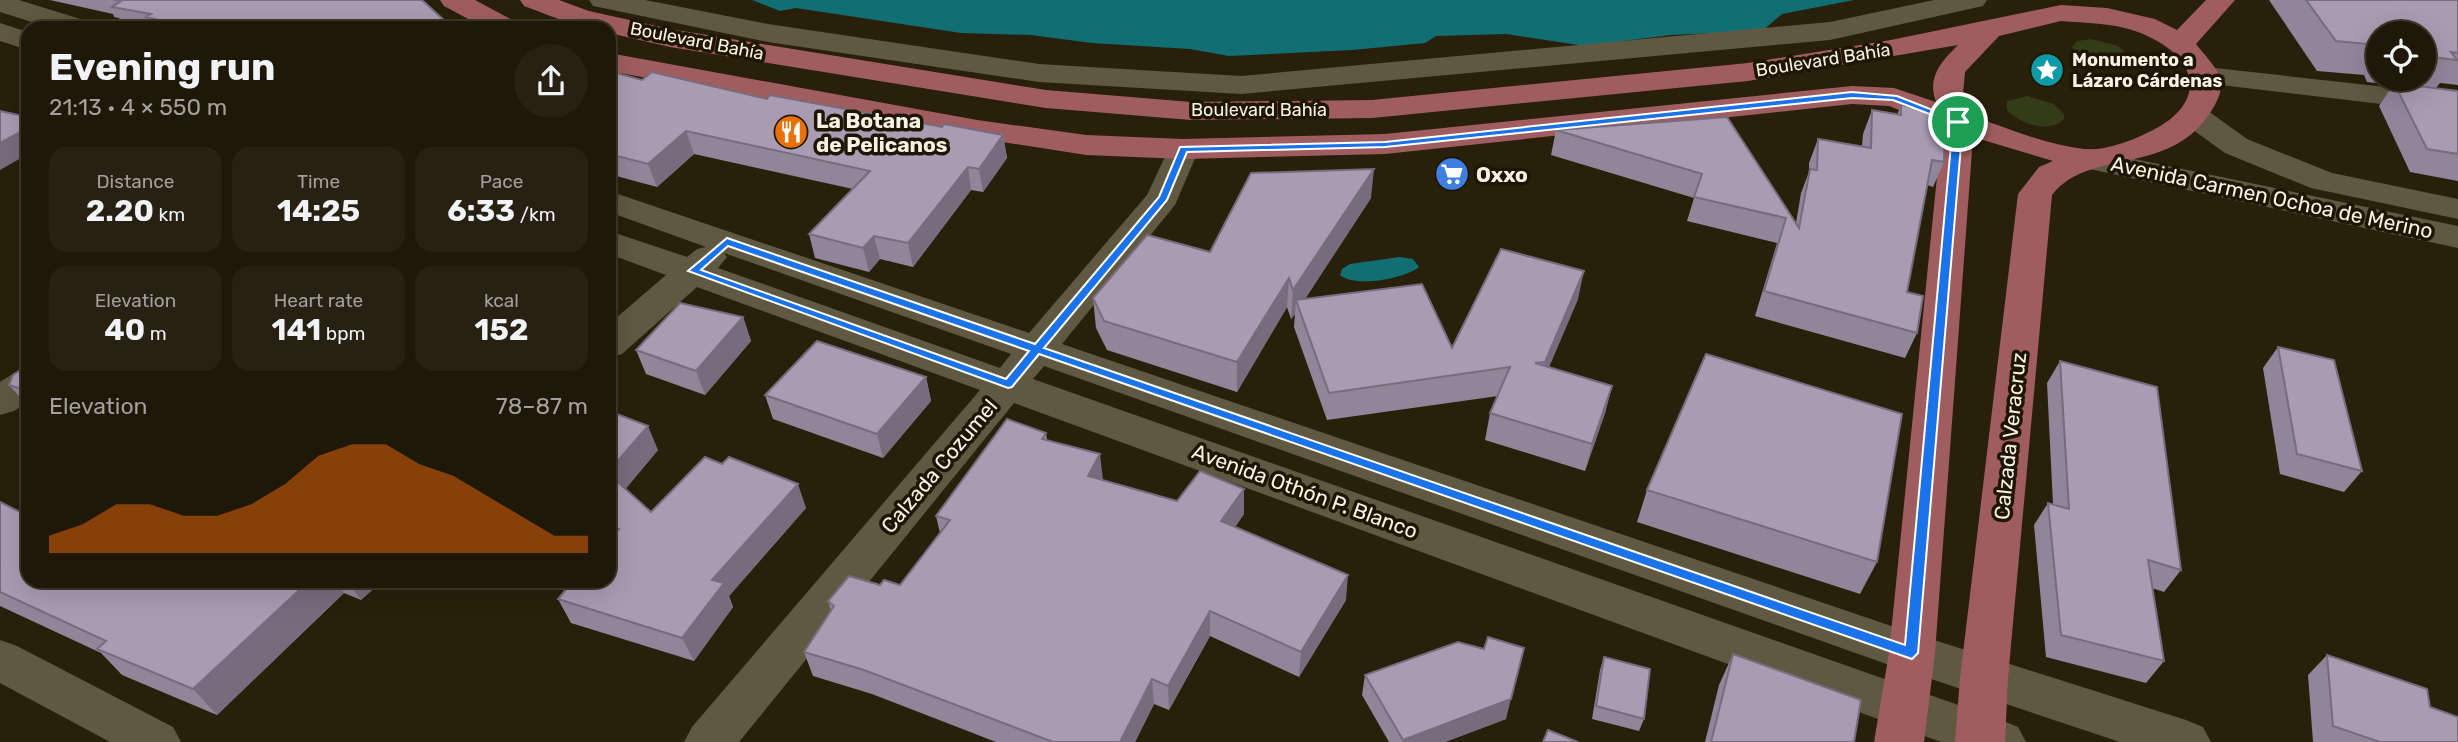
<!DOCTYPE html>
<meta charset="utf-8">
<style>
:root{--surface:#1e1808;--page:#262112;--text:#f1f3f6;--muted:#a1a09c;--line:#3c3729;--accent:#b45309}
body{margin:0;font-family:Rubik,sans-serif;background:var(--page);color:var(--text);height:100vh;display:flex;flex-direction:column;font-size:26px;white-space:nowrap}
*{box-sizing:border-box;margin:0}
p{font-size:23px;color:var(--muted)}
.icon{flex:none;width:38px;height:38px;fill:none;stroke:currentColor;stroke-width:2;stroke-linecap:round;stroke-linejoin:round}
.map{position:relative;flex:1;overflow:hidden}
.sheet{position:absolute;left:21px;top:21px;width:595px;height:567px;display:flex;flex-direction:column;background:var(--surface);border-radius:21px;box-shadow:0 7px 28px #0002,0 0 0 2px var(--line)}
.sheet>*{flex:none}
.fabs{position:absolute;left:2366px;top:21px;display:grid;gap:14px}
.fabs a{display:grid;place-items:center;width:70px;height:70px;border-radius:50%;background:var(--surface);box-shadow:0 7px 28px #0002,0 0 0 2px var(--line);font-size:35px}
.pin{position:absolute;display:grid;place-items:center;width:60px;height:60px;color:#fff;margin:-30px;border:4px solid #fff;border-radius:50%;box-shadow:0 2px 7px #0007}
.round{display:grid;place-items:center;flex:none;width:74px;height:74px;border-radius:37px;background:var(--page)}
.overview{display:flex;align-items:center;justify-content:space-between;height:119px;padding:0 28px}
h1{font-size:38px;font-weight:700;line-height:52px}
.stats{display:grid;grid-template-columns:repeat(3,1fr);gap:10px;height:119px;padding:7px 28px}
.stats div{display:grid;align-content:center;border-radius:18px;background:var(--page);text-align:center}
.stats b{font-size:30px;font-weight:700}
.stats small{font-size:19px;font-weight:400}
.stats p{font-size:19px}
.chart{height:196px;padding:14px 28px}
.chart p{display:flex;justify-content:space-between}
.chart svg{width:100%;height:126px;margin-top:7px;fill:var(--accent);opacity:.7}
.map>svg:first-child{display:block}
.green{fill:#333b17}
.water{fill:#116e73}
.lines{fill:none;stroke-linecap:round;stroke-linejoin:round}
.minor{fill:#615842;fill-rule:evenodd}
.major{fill:#a05d5f;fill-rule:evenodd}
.wall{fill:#908599;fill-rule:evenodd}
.shaded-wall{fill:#766c7d}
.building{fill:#a89bb2;stroke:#766c7d;stroke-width:2}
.route{fill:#1a73e8;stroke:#fff;stroke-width:2;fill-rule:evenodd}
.labels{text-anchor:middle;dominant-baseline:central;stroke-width:7;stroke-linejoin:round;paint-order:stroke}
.far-street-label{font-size:18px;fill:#f7f2e5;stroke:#1e1603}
.far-poi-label{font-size:18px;font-weight:bold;fill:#f7f2e5;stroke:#1e1603;text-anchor:start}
.poi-label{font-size:21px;font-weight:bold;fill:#f7f2e5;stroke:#1e1603;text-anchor:start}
.street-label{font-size:21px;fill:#f7f2e5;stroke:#1e1603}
</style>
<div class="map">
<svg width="2458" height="742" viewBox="0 0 2458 742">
<rect width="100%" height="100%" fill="#28200b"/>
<!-- green -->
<path class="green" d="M2091,39L2118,46L2128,55V59C2115,74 2080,63 2072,47L2077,41Z
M2027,96L2054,104L2064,114V119C2050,134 2019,124 2007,110V101Z"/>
<!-- water -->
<path class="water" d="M752,0H1854L1782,14L1762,31L1671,35L1585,46L1506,34L1436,36L1425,43L1352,50L1229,56L1190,49L1092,43L1031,35L961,33L796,8L780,11Z
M1399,257L1413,259L1419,267C1404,279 1355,288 1340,275L1342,269L1350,264Z"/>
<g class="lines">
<!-- minor -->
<path class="minor" d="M0,0H19L90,22L94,28H51L0,12Z
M589,0H645L768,24L1039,64L1241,76L1830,22L1934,0H1987L1983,6L1830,40L1241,94L1039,82L768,42L603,8L593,6Z
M581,10L591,12L595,18L585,28H551C558,18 569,12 581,10Z
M0,23L28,32V50L0,41Z
M2206,67L2458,95V113L2195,82L2191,76L2195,70Z
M2193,106L2204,108L2247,139L2332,173L2458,199V219L2311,188L2225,153L2182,122L2177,115L2182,108Z
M1183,139L1194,142L1199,149L1175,205L1062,344L1912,633L2186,720L2203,727L2211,742H2120L1895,667L1044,366L1033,379L2001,720L2018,727L2026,742H1941L1014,403L739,742H684L692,727L980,390L697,287L622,354L609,358V324L666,275L609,254V231L687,257L697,249L706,247L609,212V191L1029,333L1147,195L1172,142ZM724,253L1011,354L1000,368L718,268L727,257Z
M2086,149L2458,226V248L2075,166L2070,159L2075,152Z
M28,369V402L14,411L0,415V382L14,373Z
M0,640L17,646L173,727L181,742H110L0,683Z"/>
<!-- major -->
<path class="major" d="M440,0H475L516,22L520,28H485L444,6Z
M520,0H559L589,11L670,29L1046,90L1191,102L1372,100L1748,63L1891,40L2061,5L2107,8L2155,19L2177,30L2206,0H2235L2196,44C2218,72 2232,79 2210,113C2168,177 2090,147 2052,195L2008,678L2005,742H1955L1960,678L2018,194L2039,167L2053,161L1973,137L1935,653L1924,742H1874L1889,653L1942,127L1889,106L1852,104L1385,154L1183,159L1086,155L977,138L609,71V53L977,120L1086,135L1183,139L1385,134L1852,86L1894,88L1936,102C1927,77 1941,62 1958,45L1748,81L1372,118L1191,120L1046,108L670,47L609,33V28C578,28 553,17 524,6ZM2061,21C2086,23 2111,23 2135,31C2198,53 2214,103 2145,134C2128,142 2104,151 2084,149C2046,145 2008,128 1971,116L1963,94L1965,72L1999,36Z"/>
</g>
<!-- wall -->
<path class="wall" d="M50,0H422L448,28H136L124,26L119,18L114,17L113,14Z
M2269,0H2458V85L2440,83L2436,88L2458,91V181L2410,172L2379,106L2393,85L2367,82L2364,75L2317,71ZM2378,33H2424V79H2378Z
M609,71L642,80L942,127L1003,135L1007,158L983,192L971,190L913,267L880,259L869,272L815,258L809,234L853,189L694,154L657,187L609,174Z
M1901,105L1944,162L1933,187L1927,185L1907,292L1917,333L1905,358L1755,316L1777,243L1687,221L1694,198L1551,155L1556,130L1727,117L1796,223L1801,193L1809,172V163L1818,139L1862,146L1863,134L1872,110L1897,115Z
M1371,198L1305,299L1452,348L1578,299L1549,367L1612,386L1605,413L1585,471L1485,440L1490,413L1498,396L1327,420L1294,327L1295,314L1291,319L1287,307L1237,392L1107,350L1096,328L1093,298L1210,252Z
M743,317L751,341L705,395L646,374L636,350Z
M2278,347L2362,471L2344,492L2280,474L2263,368Z
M2060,361L2181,570L2164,592L2152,588L2164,661L2146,683L2046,657L2034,525L2048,503L2053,504L2047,383Z
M28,365V406L9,385Z
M926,377L931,401L883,458L773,419L765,395Z
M609,411L658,450L625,489L651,512L806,508L729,596L733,607L694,661L571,623L558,599L609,581Z
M1046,433L1047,440L1102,480L1177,501L1244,514L1235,527L1346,600L1299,677L1210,636L1169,710L1154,704L1135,742H996L872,694L813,676L804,652L831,610L828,601L880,585H900L940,533L936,516Z
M1647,490L1877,562L1860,594L1637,522Z
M0,502L28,581H382L361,600L344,593L217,715L122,675L101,653L0,606Z
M1733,654L1854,742H1705L1719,685Z
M2327,655L2430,707L2458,742H2313L2308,675Z
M1604,657L1644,719L1639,731L1592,719L1600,670Z
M1365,675L1506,719L1445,742H1389L1362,695Z"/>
<!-- shaded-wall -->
<path class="shaded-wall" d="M446,22L448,28H437Z
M28,128V154L0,170V143Z
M686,131L694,154L657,187L648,164Z
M1003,135L1007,158L983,192L979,169Z
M968,167L971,190L913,267L908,243Z
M1374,169L1371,198L1299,308L1296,300L1295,314L1291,319L1293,290Z
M874,236L880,259L869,272L863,248Z
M1584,271L1578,299L1539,390L1545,362Z
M1289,278L1287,307L1237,392V362Z
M743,317L751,341L705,395L696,371Z
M926,377L931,401L883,458L877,434Z
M1612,386L1605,413L1585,471L1592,444Z
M648,426L658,450L619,497L609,477V471Z
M1100,454L1103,480L1088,476Z
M798,484L806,508L729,596L733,607L694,661L682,638L712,580Z
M1244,489V514L1222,546L1221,521Z
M1348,575L1346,600L1299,677L1301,652Z
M309,581H335L344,593L217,715L193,689Z
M347,581H382L361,600Z
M1210,611V636L1169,710L1168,686Z
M1152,679L1154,704L1135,742H1120Z
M1511,699L1506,719L1445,742H1402L1403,740Z"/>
<!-- building -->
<path class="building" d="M114,0H422L446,22L437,28H194L146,17L151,14L112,7L121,1Z
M2306,0H2458V53L2451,52L2457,60L2424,56V33H2378V45L2336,41Z
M609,71L642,80L652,72L767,99L770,95L942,127L944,124L1003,135L979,169L968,167L908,243L874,236L863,248L809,234L870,171L686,131L648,164L609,154Z
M2394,83L2458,91V154L2427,149Z
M1901,105L1945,113L1944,162L1932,160L1907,292L1923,296L1917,333L1764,291L1786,218L1694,197L1702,174L1556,130L1727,117L1799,228L1810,169L1817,170L1818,139L1871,148L1872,110L1901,115Z
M0,111L28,117V128L0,143Z
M1374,169L1293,290L1289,278L1237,362L1104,321L1093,298L1147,235L1210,252L1251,173Z
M1501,249L1584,271L1545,362L1535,363L1612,386L1592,444L1490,413L1510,367L1329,393L1296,300L1422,284L1452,348Z
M680,303L743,317L696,371L636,350Z
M817,341L926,377L877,434L765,395Z
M2278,347L2334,360L2362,471L2297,454Z
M1706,354L1902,414L1877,562L1647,490Z
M2060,361L2157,387L2181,570L2148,560L2164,661L2061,635L2048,503L2069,509Z
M28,365V391L9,385L13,375Z
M609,411L648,426L609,471Z
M1007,419L1046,433L1042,439L1100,454L1088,476L1177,501L1200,471L1244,489L1221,521L1348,575L1301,652L1210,611L1168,686L1152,679L1120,742H1053L864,670L804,652L834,606L828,601L849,576L880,585L884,580L900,585L950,520L936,516Z
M705,457L722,464L729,457L798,484L712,580L724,583L682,638L558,599L573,581H609V540L619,529L609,526V474L651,512Z
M0,502L28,516V581H309L193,689L97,649L106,641L0,592Z
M1488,637L1524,648L1511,699L1403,740L1365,675L1458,642L1484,649Z
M1733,654L1861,700L1854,742H1711Z
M2327,655L2427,689L2430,707L2458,717V742H2380L2333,726Z
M1604,657L1650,669L1644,719L1596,706Z
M1548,730L1578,742H1543Z"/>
<!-- route -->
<path class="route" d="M1852,92L1897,96L1963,122L1918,653L1912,659L1039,354L1012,387L1008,388L688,271L727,238L1035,344L1159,197L1180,147L1385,142ZM1852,98L1893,100L1953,123L1905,645L1044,348L1167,200L1187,152L1385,147ZM728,246L1029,351L1006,379L701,270Z"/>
<!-- icons -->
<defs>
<g id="sight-disc" transform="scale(1.75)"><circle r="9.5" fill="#0f9aa8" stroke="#1e1603"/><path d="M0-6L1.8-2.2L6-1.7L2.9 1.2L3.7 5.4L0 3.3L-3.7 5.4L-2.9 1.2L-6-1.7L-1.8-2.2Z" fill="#fff"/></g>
<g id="restaurant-disc" transform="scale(1.75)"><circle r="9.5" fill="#e8710a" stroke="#1e1603"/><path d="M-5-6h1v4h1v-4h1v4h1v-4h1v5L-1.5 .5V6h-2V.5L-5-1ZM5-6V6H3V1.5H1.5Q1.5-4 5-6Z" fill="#fff"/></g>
<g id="supermarket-disc" transform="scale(1.75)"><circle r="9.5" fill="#3f7fe0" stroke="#1e1603"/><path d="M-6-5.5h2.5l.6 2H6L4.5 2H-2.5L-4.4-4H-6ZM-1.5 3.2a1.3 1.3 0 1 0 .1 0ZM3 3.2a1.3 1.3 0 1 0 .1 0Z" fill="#fff"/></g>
</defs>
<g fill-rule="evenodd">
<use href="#sight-disc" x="2047" y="70"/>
<use href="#restaurant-disc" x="791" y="132"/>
<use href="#supermarket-disc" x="1452" y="174"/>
</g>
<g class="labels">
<!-- far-street labels -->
<g class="far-street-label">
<text transform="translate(697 41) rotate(11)">Boulevard Bahía</text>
<text transform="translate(1823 60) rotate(-9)">Boulevard Bahía</text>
<text x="1259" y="110">Boulevard Bahía</text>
</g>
<!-- far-poi labels -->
<g class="far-poi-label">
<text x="2072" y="60">Monumento a<tspan x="2072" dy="21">Lázaro Cárdenas</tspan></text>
</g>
<!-- poi labels -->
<g class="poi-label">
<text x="816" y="120">La Botana<tspan x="816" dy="24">de Pelicanos</tspan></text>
<text x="1476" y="174">Oxxo</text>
</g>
<!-- street labels -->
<g class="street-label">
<text transform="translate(2272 197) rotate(12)">Avenida Carmen Ochoa de Merino</text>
<text transform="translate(2010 436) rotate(-84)">Calzada Veracruz</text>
<text transform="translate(939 466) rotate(-50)">Calzada Cozumel</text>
<text transform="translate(1305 491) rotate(20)">Avenida Othón P. Blanco</text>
</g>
</g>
</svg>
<div class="fabs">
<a><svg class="icon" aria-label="locate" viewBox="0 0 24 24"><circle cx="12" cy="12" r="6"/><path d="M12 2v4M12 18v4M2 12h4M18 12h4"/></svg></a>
</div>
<div class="pin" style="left:1958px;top:122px;background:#1e9e55"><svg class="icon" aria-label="arrive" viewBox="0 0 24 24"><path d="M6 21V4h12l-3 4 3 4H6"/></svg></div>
<section class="sheet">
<div class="overview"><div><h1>Evening run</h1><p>21:13 · 4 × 550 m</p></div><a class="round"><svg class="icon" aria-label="share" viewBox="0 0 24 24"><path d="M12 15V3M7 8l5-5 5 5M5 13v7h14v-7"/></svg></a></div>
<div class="stats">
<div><p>Distance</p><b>2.20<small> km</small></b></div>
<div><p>Time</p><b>14:25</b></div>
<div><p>Pace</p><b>6:33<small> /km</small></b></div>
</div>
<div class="stats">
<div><p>Elevation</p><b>40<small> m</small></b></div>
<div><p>Heart rate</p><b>141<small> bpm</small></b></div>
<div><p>kcal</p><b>152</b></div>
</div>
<div class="chart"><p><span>Elevation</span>78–87 m</p>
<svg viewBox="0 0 160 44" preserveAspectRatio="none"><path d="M0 44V38L10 34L20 27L30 27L40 31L50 31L60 27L70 20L80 10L90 6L100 6L110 13L120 17L130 24L140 31L150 38L160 38V44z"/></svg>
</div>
</section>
</div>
